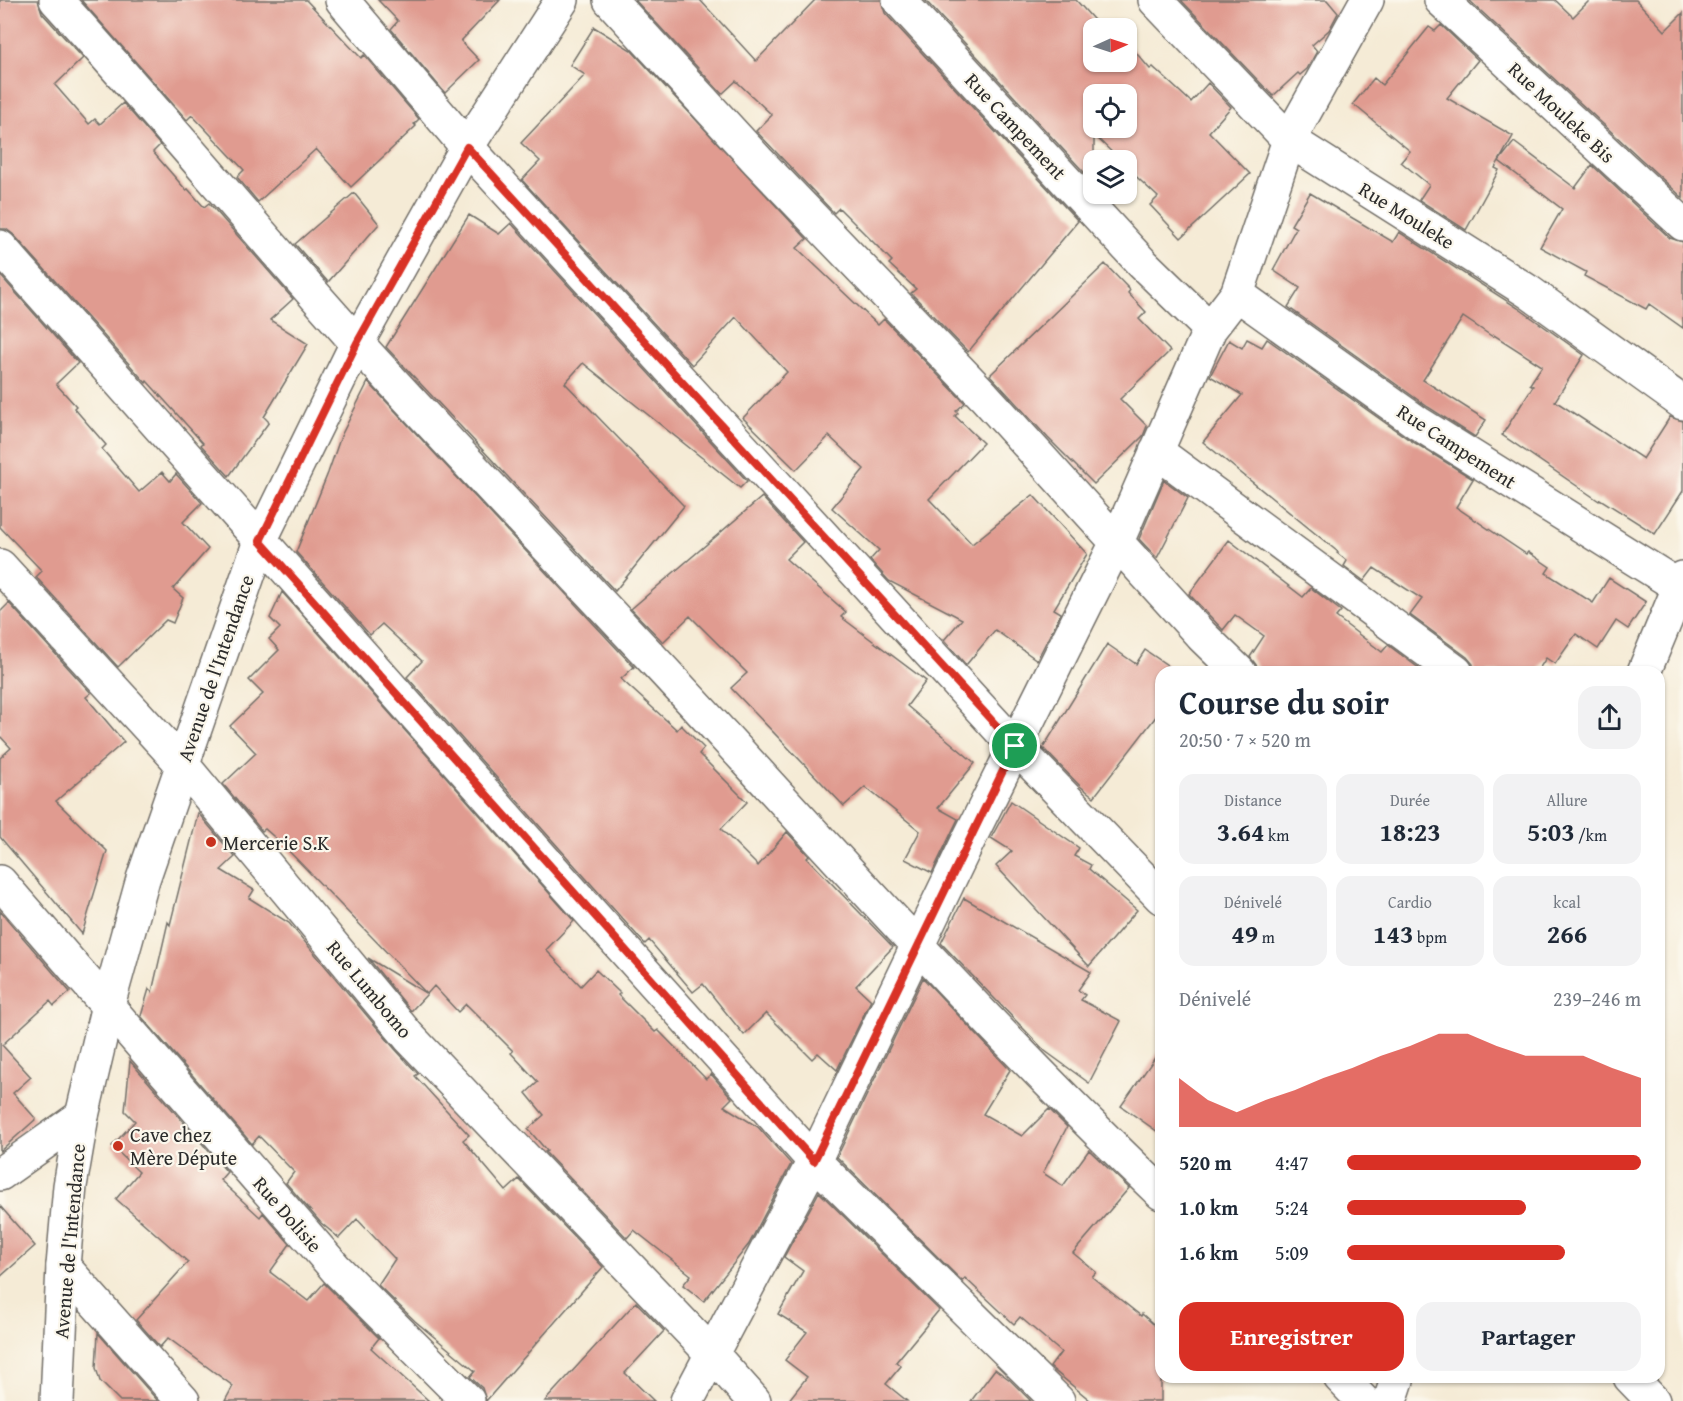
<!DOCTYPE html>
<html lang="fr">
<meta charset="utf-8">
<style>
:root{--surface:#fff;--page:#f2f2f3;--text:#1f2937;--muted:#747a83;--accent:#d93025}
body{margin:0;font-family:"Gentium Book Plus",serif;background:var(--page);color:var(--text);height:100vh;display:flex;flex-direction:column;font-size:22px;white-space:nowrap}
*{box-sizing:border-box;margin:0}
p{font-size:20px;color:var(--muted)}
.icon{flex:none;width:33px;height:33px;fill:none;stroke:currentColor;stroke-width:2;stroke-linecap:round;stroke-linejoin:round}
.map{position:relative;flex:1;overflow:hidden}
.panel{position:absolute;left:1155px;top:666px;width:510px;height:717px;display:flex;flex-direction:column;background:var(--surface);border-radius:18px;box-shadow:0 2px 4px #0004}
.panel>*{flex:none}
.needle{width:39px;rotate:87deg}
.tools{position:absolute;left:1083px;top:18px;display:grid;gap:12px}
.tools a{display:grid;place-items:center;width:54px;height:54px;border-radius:12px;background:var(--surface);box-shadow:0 2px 4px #0004;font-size:30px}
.pin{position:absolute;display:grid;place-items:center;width:51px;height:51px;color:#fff;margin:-26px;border:3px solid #fff;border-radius:50%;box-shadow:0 2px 6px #0007}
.round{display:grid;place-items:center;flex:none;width:63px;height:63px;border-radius:18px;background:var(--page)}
.headline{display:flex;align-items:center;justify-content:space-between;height:102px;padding:0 24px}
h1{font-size:33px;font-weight:700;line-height:45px}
.stats{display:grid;grid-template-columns:repeat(3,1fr);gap:9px;height:102px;padding:6px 24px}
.stats div{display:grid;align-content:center;border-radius:15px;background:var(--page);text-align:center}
.stats b{font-size:26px;font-weight:700}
.stats small{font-size:16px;font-weight:400}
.stats p{font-size:16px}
.chart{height:168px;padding:12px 24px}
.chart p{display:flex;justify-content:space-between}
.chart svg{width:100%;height:108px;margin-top:6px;fill:var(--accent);opacity:.7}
.cta{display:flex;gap:12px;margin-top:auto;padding:12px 24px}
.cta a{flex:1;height:69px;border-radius:18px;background:var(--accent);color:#fff;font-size:24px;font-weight:700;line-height:69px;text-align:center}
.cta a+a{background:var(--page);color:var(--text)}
ul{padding:0 24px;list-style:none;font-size:20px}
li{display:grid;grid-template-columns:96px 72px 1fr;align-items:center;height:45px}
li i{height:15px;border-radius:8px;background:var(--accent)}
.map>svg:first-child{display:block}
.building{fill:#e09b90;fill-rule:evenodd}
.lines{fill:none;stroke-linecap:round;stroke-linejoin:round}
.minor-casing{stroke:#726e67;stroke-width:36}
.tertiary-casing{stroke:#726e67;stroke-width:36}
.minor{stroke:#fff;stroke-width:33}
.tertiary{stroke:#fff;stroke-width:33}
.route-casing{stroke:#fff;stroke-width:12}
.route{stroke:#d93025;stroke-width:8}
.poi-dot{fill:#c8321e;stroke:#fbf7ec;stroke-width:2}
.labels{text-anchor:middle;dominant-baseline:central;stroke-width:4.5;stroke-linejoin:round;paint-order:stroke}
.street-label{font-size:20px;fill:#2b2b2b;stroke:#fbf7ec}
.poi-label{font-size:20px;fill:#2b2b2b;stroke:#fbf7ec;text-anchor:start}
</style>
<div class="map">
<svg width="1683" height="1401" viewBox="0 0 1683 1401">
<rect width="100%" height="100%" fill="#fbf7ec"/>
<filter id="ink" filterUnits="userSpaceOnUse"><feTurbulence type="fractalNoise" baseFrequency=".0167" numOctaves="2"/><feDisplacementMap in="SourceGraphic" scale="12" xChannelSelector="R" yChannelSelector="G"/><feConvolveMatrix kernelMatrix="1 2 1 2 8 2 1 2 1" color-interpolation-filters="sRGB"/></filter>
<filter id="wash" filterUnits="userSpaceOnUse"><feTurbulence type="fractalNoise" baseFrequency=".008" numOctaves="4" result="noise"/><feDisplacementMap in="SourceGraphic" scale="24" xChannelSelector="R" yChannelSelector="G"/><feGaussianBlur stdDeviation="1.35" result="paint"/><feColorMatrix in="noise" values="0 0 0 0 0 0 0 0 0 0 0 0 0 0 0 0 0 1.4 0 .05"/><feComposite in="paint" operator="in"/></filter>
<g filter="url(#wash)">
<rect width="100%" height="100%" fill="#f5ebd6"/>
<g id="blocks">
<!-- building -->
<path class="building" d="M0,0H38L42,13L83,58L55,85L89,124L95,119L100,124L123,103L160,145L153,152L186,190L188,189L204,207L209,203L293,299L270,320L308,344L264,417L269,422L229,476L201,445L203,443L147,381L146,383L14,235L6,229H0Z
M81,0H306L361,58L364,55L419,119L414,124L416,126L351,187L316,149L258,202L237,177L244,170L192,115L187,120Z
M378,0H500L461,41L479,60L445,93L391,29L398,21Z
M635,0H700L756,61L815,0H881L885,13L1078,221L968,352L911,293L916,289L889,264L892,261L839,208L834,213L756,131L772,115L736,81L722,94Z
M925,0H1076L1101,28H1094V62H1126V54L1132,48L1150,69L1153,67L1191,102L1208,83L1231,107L1209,132L1250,174L1181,238L1150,205L1158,197L1126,167V160H1120L1094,135V183ZM1094,94H1126V128H1094Z
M1181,0H1327L1338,13L1329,30L1312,45L1317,51L1307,69L1300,75L1298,73L1273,96Z
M1469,0H1555L1573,17L1590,0H1636L1665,31L1683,13V198Z
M1441,25L1478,60L1447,98L1513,136L1495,168L1499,170L1466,230L1419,200L1429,185L1401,162L1410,151L1353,104L1374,78L1382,85L1429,27L1435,31Z
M594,27L631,50L807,239L797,248L878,325L884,319L965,403L956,411L958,413L955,416L983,443L929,499L972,544L1033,495L1087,554L1054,609L1061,613L1037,660L995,630L966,665L944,640L962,619L889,581L870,560L879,550L832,508L864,469L829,436L796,470L743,418L787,372L736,317L692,365L522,180L540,161L521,143L585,75L570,65Z
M1514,142L1575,188L1592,165L1670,238L1683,242V328L1649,304L1646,309L1584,276L1586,272L1540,247L1562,209L1499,161Z
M354,193L379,224L328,282L295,244Z
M1310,193L1393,242L1399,232L1518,308L1584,355L1555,401L1643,459L1670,417L1683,421V491L1655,534L1600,499L1599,501L1502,435L1533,386L1530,384L1542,366L1494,335L1493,337L1463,317L1423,380L1486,420L1475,437L1428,407L1288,307L1300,288L1273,270L1296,228L1291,225Z
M469,215L499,234L511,223L747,481L740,488L583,363L565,383L684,506L615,591L386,347Z
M1105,264L1130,290L1128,293L1146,312L1139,319L1170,351L1120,399L1147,426L1143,436L1094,484L1048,438L990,375Z
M0,275L78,363L56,384L76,406L74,408L106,445L102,449L139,492L162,472L170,481L176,474L202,503L183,522L208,549L173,589L183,598L173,623L166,620L118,667L36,577L42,571L0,527Z
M1247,339L1262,347L1267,339L1407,438L1473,479L1456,507L1526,554L1528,552L1550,567L1546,573L1593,603L1609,578L1646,602L1628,629L1616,621L1598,649L1576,634L1555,664L1546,658L1537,672H1474L1473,664L1467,657L1410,615L1422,599L1374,568L1364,581L1344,566L1347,561L1337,553L1338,552L1203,442L1242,395L1210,376L1229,340L1242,348Z
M368,382L634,667L621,679L677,730L681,725L704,748L699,754L747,802L721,829L758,866L787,832L809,856L807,858L893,947L856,986L871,1000L837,1070L818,1053L812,1059L766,1013L744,1035L703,984L693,992L649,940L645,944L600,894L407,677L422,661L382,624L370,635L296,552L328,473L341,436Z
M1164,480L1188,498L1157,558L1139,539Z
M762,497L803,542L786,559L846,612L841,617L926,681L907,706L975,763L938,808L958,819L932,873L905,859L920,831L865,787L844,806L731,688L747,673L690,616L663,642L631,609Z
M1229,540L1303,597L1311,588L1341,611L1336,617L1382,652L1388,645L1424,672H1257V666L1250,657L1264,636L1235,615L1223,630L1189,594Z
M282,592L574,921L546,950L581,986L596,970L620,993L618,995L655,1032L658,1030L706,1079L711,1074L732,1098L724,1106L758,1127L791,1164L749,1244L704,1301L683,1285L691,1275L634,1230L627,1238L545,1152L547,1151L528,1129L544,1115L526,1093L538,1082L511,1053L513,1051L466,1004L458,1012L434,986L427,994L281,843L265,829L262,831L223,784L256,753L230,726L263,694L249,680L279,650L269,639L280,628L270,618Z
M9,603L91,693L86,697L124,742L56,801L107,851L82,934L0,837V758L11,748L0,736V612Z
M1107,644L1136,664L1145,650L1167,665V672H1161V710L1094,797L1080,786L1043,748Z
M1011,801L1079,848L1074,856L1091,865L1089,869L1137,910L1089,966L996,866L1012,851L991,838Z
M198,813L235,857L221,870L254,890L249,898L289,923L395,1049L418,1074L415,1076L469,1135L463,1140L506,1191L519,1179L603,1267L486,1401L482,1388L470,1377L475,1371L415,1321L378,1285L395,1259L357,1219L339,1238L321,1223L286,1183L294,1172L259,1136L252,1144L141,1016L149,989L152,992L168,922L170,925Z
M964,898L1091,972L1078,990L1085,995L1081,1000L1121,1021L1089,1083L1045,1051L941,943Z
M0,911L70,992L54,1006L50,1001L2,1045L31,1077L13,1093L36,1119L0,1151Z
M368,958L427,994L411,1011Z
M923,978L1010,1070L983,1114L1022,1136L1049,1109L1067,1127L1043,1173L1063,1186L1089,1150L1129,1188L1073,1253L1096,1272L1092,1277L1141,1316L1142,1314L1161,1331V1401H1091L1050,1367L1061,1352L1020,1317L1014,1324L965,1278L962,1281L837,1157Z
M1161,1049V1134L1121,1106Z
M130,1061L227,1172L220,1180L260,1217L263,1213L290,1244L270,1272L308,1301L324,1283L379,1338L371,1348L429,1401H225L233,1386L168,1338L160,1347L136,1320L188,1262L116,1199L139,1172L112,1146L135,1121L125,1111Z
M819,1192L939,1310L896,1362L901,1366L886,1384L907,1401H788L807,1377L785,1360L807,1332L778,1314L803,1271L784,1257Z
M0,1206L35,1246L0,1277Z
M636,1302L664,1331L625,1373L654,1401H545Z
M98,1333L158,1401H120L100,1381L96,1368Z
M995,1369L1010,1380L1031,1401H971Z"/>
</g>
</g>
<g filter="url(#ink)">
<use href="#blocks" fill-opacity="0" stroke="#726e67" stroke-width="1.5"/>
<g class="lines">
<!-- minor casing -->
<g class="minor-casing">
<path id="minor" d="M56,0C159,113 256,231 358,344C479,477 605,606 726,738C868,893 1009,1048 1161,1193
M342,0L467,147L1015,746L1161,897
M610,0L758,161L984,396L1202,636L1239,672
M899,0L1142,263L1210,329
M1155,0L1289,140L1529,292L1683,403
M1441,0L1683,224
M0,247L593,915L814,1161L1058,1401
M1237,294L1418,423L1683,589
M1156,451L1456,672
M0,566L182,764L409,1037L712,1354L754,1401
M1644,672L1683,578
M0,882L336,1269L468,1401
M0,1174L82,1116
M63,1266L183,1401
M1340,1377L1363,1401
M1630,1377L1653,1401
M687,1401L814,1161L967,843L1116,544L1210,329L1237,294L1289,140L1367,0
M1390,1401L1398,1377"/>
</g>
<!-- tertiary casing -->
<g class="tertiary-casing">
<path id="tertiary" d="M57,1401L63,1266L70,1186L82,1116L108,1005L143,879L260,541L357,343L467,147L562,0"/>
</g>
<!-- minor -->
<use href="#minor" class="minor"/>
<!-- tertiary -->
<use href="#tertiary" class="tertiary"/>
</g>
</g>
<g class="lines" filter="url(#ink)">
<!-- route casing -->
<g class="route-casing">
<path id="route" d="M467,147L1015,746L814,1161L260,541L357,343Z"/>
</g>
<!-- route -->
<use href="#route" class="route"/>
</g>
<!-- markers -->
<g class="poi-dot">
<circle cx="211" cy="842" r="6"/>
<circle cx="118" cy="1146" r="6"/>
</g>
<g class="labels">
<!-- street labels -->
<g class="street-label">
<text transform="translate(1562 112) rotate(43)">Rue Mouleke Bis</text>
<text transform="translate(1016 126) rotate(47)">Rue Campement</text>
<text transform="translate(1407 215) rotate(32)">Rue Mouleke</text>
<text transform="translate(1457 446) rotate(33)">Rue Campement</text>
<text transform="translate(215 668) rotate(-71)">Avenue de l'Intendance</text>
<text transform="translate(370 989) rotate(50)">Rue Lumbomo</text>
<text transform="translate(288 1214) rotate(49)">Rue Dolisie</text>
<text transform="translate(69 1241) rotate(-85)">Avenue de l'Intendance</text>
</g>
<!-- poi labels -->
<g class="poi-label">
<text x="223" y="842">Mercerie S.K</text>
<text x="130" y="1134">Cave chez<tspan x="130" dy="23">Mère Députe</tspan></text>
</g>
</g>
</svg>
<div class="tools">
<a><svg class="needle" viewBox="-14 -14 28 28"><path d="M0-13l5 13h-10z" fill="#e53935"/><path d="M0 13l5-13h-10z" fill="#747a83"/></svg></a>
<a><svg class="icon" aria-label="locate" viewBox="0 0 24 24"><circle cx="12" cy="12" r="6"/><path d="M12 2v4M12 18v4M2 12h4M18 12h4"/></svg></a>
<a><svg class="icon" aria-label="layers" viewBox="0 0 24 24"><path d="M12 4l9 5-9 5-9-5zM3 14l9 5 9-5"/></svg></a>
</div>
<div class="pin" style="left:1015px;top:746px;background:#1e9e55"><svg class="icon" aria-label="arrive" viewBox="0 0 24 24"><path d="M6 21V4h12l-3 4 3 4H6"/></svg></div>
<section class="panel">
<div class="headline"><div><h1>Course du soir</h1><p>20:50 · 7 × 520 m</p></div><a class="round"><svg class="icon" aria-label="share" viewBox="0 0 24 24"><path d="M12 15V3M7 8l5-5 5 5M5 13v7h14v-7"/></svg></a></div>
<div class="stats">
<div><p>Distance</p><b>3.64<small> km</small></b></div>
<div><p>Durée</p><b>18:23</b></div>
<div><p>Allure</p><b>5:03<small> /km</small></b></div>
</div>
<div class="stats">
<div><p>Dénivelé</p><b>49<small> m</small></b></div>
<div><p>Cardio</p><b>143<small> bpm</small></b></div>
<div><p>kcal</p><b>266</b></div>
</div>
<div class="chart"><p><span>Dénivelé</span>239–246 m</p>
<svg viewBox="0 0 160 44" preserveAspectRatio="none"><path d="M0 44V24L10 33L20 38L30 33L40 29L50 24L60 20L70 15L80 11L90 6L100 6L110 11L120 15L130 15L140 15L150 20L160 24V44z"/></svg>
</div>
<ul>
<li><b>520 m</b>4:47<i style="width:100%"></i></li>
<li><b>1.0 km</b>5:24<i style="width:61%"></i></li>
<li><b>1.6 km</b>5:09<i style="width:74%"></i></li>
</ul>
<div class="cta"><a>Enregistrer</a><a>Partager</a></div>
</section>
</div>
